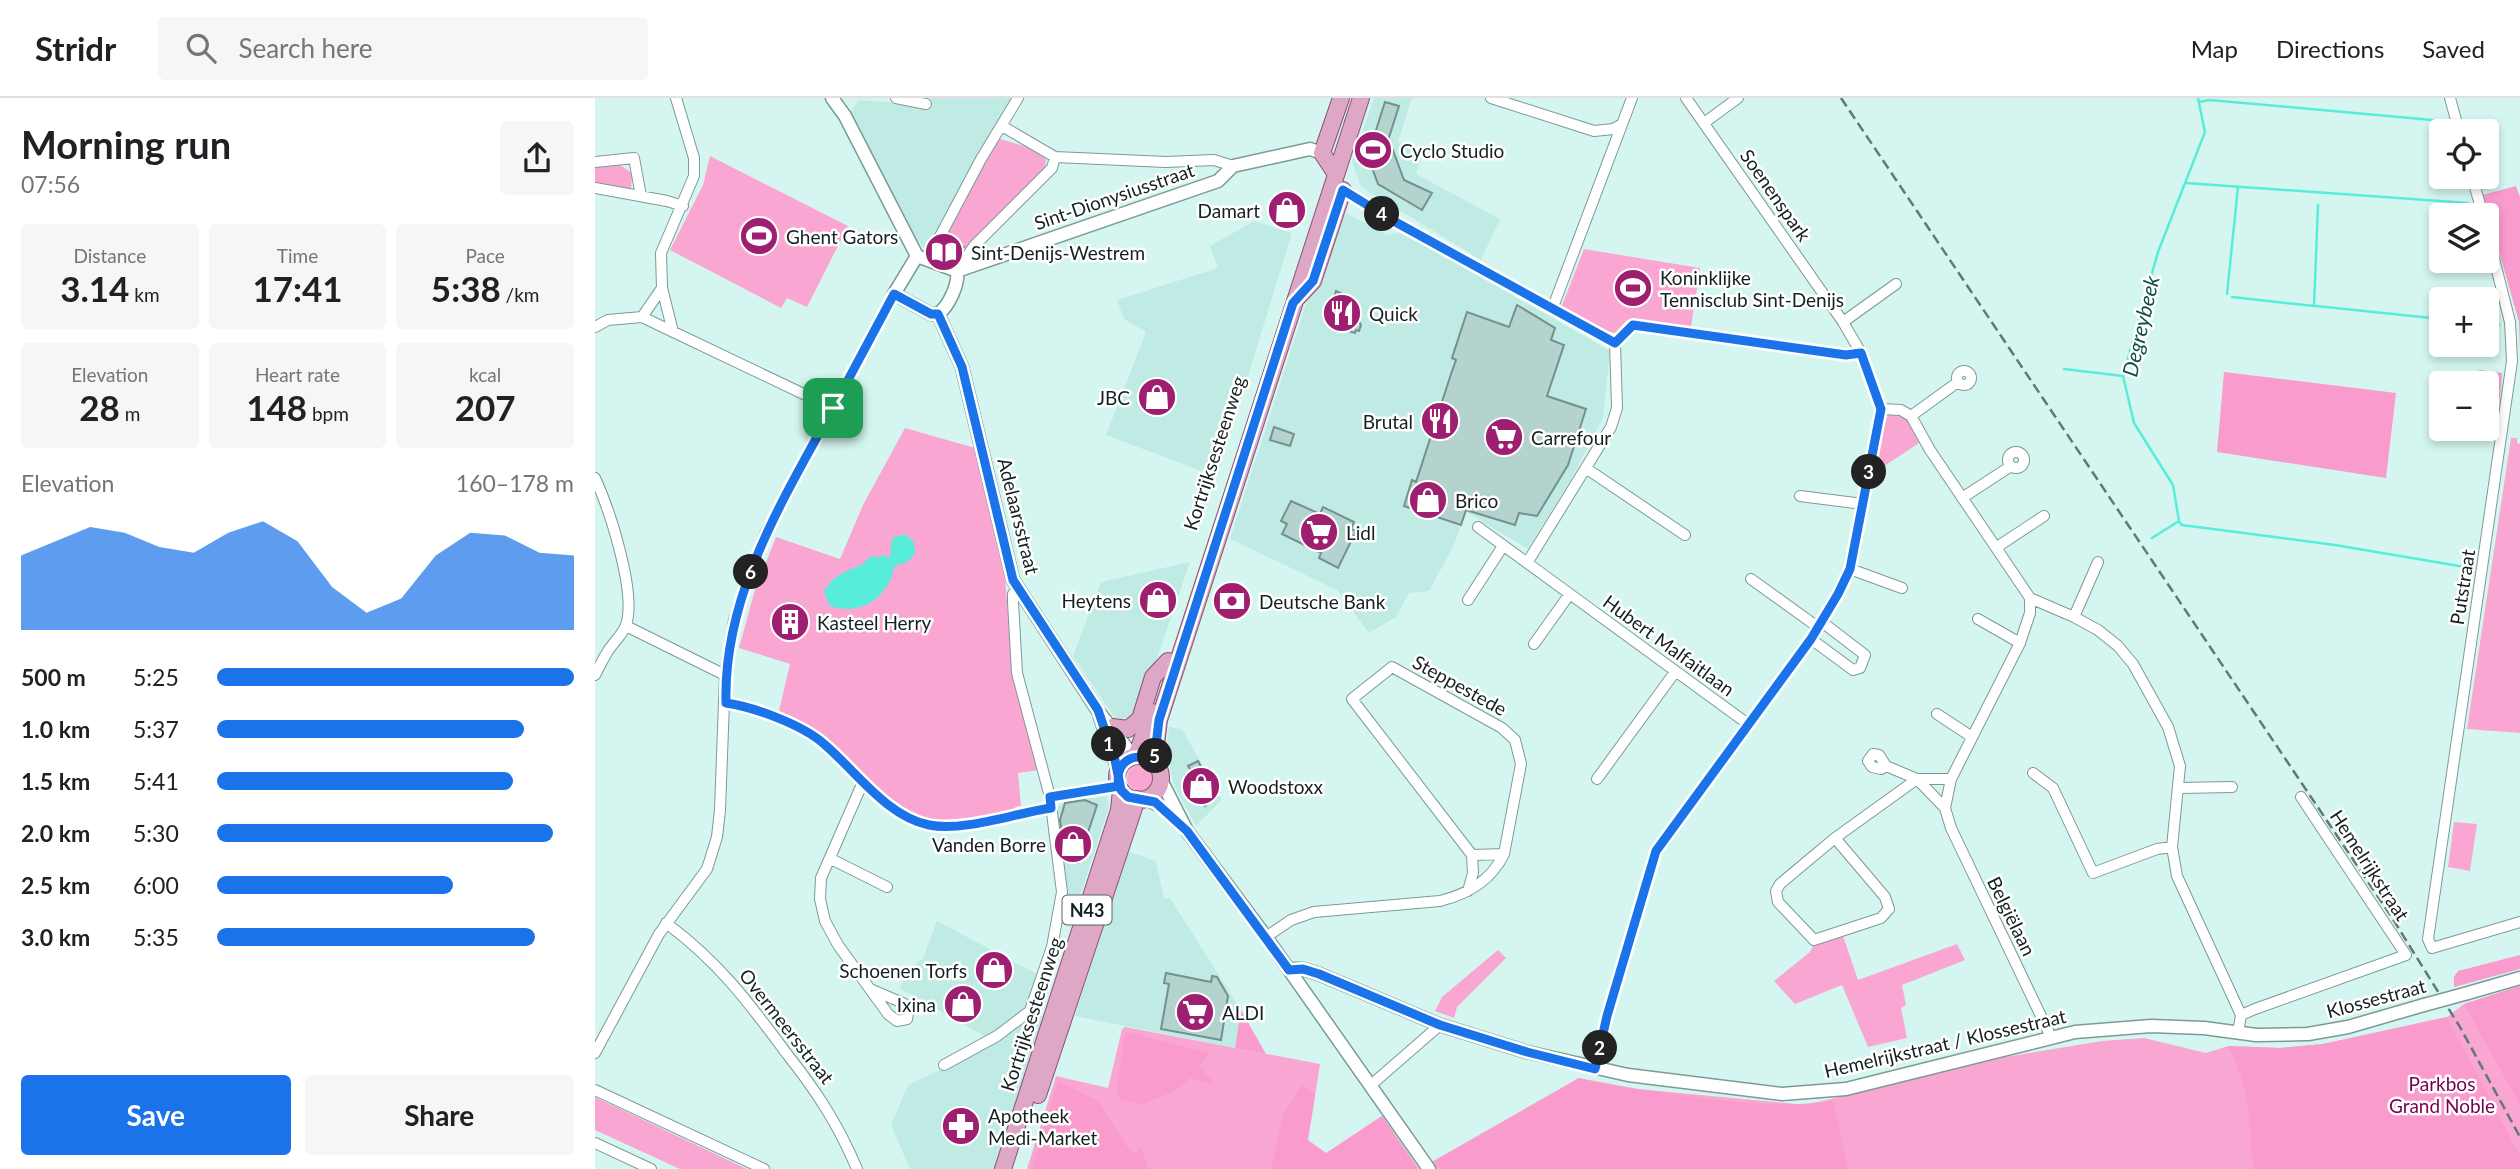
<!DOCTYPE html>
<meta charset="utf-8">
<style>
:root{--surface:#fff;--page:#f6f6f6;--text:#202124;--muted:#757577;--line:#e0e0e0;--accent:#1a73e8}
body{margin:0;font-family:Lato,sans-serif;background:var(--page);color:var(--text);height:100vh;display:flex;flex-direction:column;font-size:26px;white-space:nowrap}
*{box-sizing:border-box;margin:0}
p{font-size:23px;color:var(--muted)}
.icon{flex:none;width:38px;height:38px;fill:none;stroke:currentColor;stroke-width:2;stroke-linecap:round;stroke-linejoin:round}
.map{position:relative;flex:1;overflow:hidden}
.side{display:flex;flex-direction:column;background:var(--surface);width:595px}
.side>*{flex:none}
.tools{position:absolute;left:1834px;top:21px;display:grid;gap:14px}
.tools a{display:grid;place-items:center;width:70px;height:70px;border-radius:7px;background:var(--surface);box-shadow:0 4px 10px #0003;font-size:35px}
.pin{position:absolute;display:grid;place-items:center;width:60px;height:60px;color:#fff;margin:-30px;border-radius:14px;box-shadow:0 4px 10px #0006}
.km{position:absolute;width:35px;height:35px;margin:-18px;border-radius:50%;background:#222;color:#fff;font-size:19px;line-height:35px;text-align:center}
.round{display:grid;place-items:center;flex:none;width:74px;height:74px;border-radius:7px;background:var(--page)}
.head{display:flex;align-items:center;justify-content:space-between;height:119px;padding:0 21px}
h1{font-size:38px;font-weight:700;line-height:52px}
.figures{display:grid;grid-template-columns:repeat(3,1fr);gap:10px;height:119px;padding:7px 21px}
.figures div{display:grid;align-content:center;border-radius:7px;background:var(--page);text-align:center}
.figures b{font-size:35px;font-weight:700}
.figures small{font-size:19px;font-weight:400}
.figures p{font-size:19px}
.chart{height:196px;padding:14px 21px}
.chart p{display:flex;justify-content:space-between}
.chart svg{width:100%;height:126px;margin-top:7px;fill:var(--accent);opacity:.7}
.primary-button{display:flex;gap:14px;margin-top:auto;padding:14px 21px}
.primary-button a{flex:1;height:80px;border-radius:7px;background:var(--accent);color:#fff;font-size:28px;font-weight:700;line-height:80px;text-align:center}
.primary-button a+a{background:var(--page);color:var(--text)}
ul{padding:0 21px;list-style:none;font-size:23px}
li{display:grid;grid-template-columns:112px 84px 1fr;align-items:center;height:52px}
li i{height:18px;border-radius:9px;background:var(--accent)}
header{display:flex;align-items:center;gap:42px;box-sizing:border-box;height:98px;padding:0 35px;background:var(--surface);border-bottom:2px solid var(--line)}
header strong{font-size:33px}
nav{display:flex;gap:38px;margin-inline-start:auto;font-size:24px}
.search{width:490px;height:63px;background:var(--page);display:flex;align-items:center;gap:18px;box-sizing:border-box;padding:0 24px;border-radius:7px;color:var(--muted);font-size:26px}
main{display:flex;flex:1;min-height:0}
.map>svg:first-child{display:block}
.built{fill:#c0ebe4}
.green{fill:#f9a7d2}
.forest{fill:#f99bcd}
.water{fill:#58ecdb}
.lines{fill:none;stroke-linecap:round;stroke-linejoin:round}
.stream{stroke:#58ecdb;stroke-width:2.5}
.building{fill:#b4d3ce;stroke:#73918d;stroke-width:2}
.minor-casing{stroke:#7c9a96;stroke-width:12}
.tertiary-casing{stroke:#7c9a96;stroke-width:15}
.primary-casing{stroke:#895273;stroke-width:18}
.minor{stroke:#fff;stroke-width:10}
.tertiary{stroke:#fff;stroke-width:12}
.primary{stroke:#dea7c6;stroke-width:16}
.rail{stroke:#637774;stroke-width:2.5;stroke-dasharray:10 5;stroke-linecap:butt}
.tertiary-bridge-casing{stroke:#7c9a96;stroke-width:15;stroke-linecap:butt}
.tertiary-bridge{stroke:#fff;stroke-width:12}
.route-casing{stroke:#fff;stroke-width:14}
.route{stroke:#1a73e8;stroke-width:9}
.labels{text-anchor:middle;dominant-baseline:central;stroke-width:5;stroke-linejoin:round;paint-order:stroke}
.shield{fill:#fff;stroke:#5b6462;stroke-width:2}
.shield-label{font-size:18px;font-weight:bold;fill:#15211f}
.poi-label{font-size:19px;fill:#15211f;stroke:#fff;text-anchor:start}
.street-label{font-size:19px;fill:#15211f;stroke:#fff}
.park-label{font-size:19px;fill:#750150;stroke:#fff}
.water-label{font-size:21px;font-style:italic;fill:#0d4e48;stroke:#fff}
</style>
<header>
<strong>Stridr</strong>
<div class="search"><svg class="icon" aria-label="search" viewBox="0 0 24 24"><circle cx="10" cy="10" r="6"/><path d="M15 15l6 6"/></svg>Search here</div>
<nav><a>Map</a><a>Directions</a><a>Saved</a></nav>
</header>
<main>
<section class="side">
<div class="head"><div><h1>Morning run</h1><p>07:56</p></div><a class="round"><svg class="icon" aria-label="share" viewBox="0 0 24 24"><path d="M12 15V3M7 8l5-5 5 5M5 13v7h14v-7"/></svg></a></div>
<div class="figures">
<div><p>Distance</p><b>3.14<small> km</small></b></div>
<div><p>Time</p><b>17:41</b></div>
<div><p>Pace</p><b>5:38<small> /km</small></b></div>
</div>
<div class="figures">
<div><p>Elevation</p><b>28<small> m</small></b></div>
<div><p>Heart rate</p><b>148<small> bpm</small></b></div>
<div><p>kcal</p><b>207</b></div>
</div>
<div class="chart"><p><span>Elevation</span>160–178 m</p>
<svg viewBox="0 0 160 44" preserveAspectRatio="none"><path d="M0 44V18L10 13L20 8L30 10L40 15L50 17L60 10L70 6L80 13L90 29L100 38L110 33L120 18L130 10L140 11L150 17L160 18V44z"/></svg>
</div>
<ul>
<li><b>500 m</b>5:25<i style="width:100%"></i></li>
<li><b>1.0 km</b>5:37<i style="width:86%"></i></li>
<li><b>1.5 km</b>5:41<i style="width:83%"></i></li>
<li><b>2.0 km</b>5:30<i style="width:94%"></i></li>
<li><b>2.5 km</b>6:00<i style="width:66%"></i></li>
<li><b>3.0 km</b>5:35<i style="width:89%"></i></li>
</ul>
<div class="primary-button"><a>Save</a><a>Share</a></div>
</section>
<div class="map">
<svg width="1925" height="1071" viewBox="0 0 1925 1071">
<rect width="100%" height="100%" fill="#d5f6f0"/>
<!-- built -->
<path class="built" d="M336,0H416L331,152L314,133L254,15L264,2L313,6L332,12Z
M779,0H817L803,44L828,52L821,76L905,121L886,162L766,89L757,64Z
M753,116L792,137L808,134L1015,253L1008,320L976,381L933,451L871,414L858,449L834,493L814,495L801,519L774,535L742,492L635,441L712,203L720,192L746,117Z
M659,123L697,135L622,379L511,337L551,234L529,221L522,202L623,170L615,148Z
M595,464L551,592L539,617L522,623L478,558L506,484Z
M574,629L587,631L627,702L601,728L579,687L571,650Z
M512,698L514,709L483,804L473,798L460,709L476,702Z
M532,753L561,763L569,801L575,800L646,912L640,950L480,918Z
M342,823L444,877L435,906L395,941L304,890L316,870L328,860Z
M439,914L449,919L400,1071H315L296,1027L313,987L381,955Z"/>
<!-- green -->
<path class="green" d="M405,41L432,49L451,61L450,72L372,150L348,139L391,60Z
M115,58L253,128L212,209L192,200L186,210L75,152L108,87Z
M25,67L37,75L36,92L0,86V69Z
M989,151L1105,170L1096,229L1032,222L1020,235L1002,231L966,210Z
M1301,315L1312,321L1324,345L1279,375L1287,324L1295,316Z
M310,330L380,350L410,480L418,571L444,672L423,675L426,708L420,709L421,713C393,718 363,728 336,723C292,715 261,670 230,642C217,631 198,625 183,617L195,566L144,550L159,495L181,439L245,461L268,407Z
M1916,340H1922V345L1925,346V635L1872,631Z
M532 680a13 13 0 1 1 26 0a13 13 0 1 1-26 0Z
M1859,724L1882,726L1875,773L1853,769Z
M1248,838L1263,882L1362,846L1370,862L1307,887L1311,907L1306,910L1312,940L1273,949L1247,887L1200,906L1179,883L1215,854L1219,846Z
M903,852L911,860L862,909L859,920L840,913L847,899Z
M1925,888V1071H709L787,1018L824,1071L984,980L1043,991L1211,1007L1410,959L1507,943L1549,940L1611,955L1633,948L1685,950L1728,946L1852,919L1869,906Z
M530,929L725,966L716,1024L697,1071H432L461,978L513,990L527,931Z
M0,999L152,1071H85L0,1032Z"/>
<!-- forest -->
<path class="forest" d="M1921,88L1925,99V254L1924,224L1888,97Z
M1884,272L1907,275L1904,307L1892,306V285H1882Z
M1629,274L1801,295L1791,380L1622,354Z
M1925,857V871L1859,889V879L1863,873Z
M1925,888V1007L1869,906Z
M646,912L671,956L640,950Z
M1852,919L1925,1058V1071H1658C1655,1029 1654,985 1633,948L1685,950L1728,946Z
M530,934L615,955L604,968L620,986L595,980L580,993L548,1006L526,1002L521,994Z
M984,980C1016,989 1049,992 1081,996C1133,1003 1186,1012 1238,1002L1253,1071H846L840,1063Z
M463,983L503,1003L537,1056L546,1050L553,1071H437Z
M707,987L720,996L713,1042L731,1055L787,1018L823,1071H676L688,1017Z"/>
<!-- water -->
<path class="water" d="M310,436L319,444L320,456L312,464L300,468C297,475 296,483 291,489C279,509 256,515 235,508L229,494C238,477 249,474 266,467C273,463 271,460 279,458L281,460L288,457L295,460L297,440Z"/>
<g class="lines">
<!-- stream -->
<path class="stream" d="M1604,4L1615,2L1848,23
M1591,85L1873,105
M1632,196L1643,89
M1637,199L1719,208L1723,107
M1721,208L1846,221
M1892,226L1904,227
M1469,271L1528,278
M1584,424L1587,427L1740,447L1870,469
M1557,440L1584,423L1578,387L1539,325L1528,278L1563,154L1610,34L1603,0"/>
</g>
<!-- building -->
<path class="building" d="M790,4L804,8L791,49L797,50L809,82L837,95L827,112L783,86L771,53L774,54Z
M352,140L369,149L359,162L344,157Z
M741,193L760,202L757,210L766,227L764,233L761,232L760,235L738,228L739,225L732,223Z
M922,207L960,230L956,242L969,247L952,298L991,311L973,367L942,418L924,415L920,427L871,412L866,427L809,408L817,382L821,384L856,276L861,262L857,260L872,214L914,229Z
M679,329L699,336L695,348L675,342Z
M696,403L725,416L728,409L759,424L756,431L761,433L743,470L724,460L726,455L687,436L692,426L686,423Z
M204,511L206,532L185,535L188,516Z
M603,663L622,699L610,708L606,699L603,701L590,677L597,674L593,668Z
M490,702L502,707L483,765L470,761L465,722L470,705Z
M571,875L616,884L617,878L622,879L633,898L626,942L566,931L574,886L569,885Z"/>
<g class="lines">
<!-- minor casing -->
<g class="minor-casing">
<path id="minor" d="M301,0L331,6
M896,0L999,33L1018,31L1027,26
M1855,0L1864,33
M1109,25L1143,0
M407,28L460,59L571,64L619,62L638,68
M0,64L39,60L46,98
M1877,79L1888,117
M0,90L72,103L88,108
M747,90L795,121L1020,245L1039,227L1251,257L1266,255
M1892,133L1915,224L1917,263L1833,841L1837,850L1925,824
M333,161L386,61L423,0
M362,173L379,148L457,70L460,59
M958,209L1037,0
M47,219L67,190
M1248,224L1301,186
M0,229L13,222L47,219L238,310
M78,234L67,190L66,155L99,78V60L81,0
M1362 280a7 7 0 1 1 14 0a7 7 0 1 1-14 0Z
M1286,311L1306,312L1316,318L1335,352L1435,500V515L1425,545L1356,681L1350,710L1356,730L1456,939
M1316,318L1363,284
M1413 362a8 8 0 1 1 16 0a8 8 0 1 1-16 0Z
M992,371L1090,437
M0,380C14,410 42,495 31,527C28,536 18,545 13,553C8,561 4,569 0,577
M1205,398L1268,406
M1367,400L1416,368
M883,429L1153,626
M1402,449L1449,418
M932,465L1016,329L1022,310L1020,245
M1255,471L1307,490
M1156,481L1224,530
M1435,500L1479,519L1503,532L1523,548L1538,566L1573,629L1585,668L1577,749L1582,778L1646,917
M873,502L908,448
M1479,519L1503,464
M1383,521L1425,545
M31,528L130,577
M1216,541L1258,572L1265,570L1270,557L1227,524
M939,546L974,497
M131,605C159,609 208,627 229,645C261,673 291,718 334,727C369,734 421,715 456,710
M1342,616L1377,639
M1291,668L1284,657L1278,656L1273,663L1277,669L1286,671L1291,668L1322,681H1356
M1438,675L1458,690L1498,775L1562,751L1577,749
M1002,681L1080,574
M1322,681L1350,710
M268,684L226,780L225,801L230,823L243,847L293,916L302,923L312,921L314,910L308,905L275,891
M1585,690L1637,689
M455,699L524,688
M1240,740L1290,799L1294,811L1286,820L1219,842L1183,804L1181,793L1185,786L1240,740L1322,681
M236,761L292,789
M873,793L878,775L877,757L757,601L797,569L907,630L920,642L926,666L909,756
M71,825C124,864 154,905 192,956C222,994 243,1026 262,1071
M671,839L696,822L719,814L845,803C873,796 896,783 909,756L877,757
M1643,935L1646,917L1660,911L1811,857L1706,699
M0,955L64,836L112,771L122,739L125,712L130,577L139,522L170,436L299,196
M349,967L402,938L435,913L457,849L467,794L455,699L422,575L418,504V496L423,491
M1000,971L1012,918L1061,753L1216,541L1243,496L1255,471L1286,311L1266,255L1248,224L1091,0
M776,987L845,927
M0,992L169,1071
M0,1045L56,1071"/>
</g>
<!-- tertiary casing -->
<g class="tertiary-casing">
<path id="tertiary" d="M237,0L250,18L322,158
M322,158L299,196L336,216H343
M322,158L362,173
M362,173L623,83L638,68L715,51L727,55
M343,216L367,269L418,482L503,613L538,658
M343,216C354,208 364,186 362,173
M505,619L523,672
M566,682L592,733L671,839L834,1071
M551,701L568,709L584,725
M694,871H708L724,876L845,927L932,954L1033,977L1187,996L1251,991L1480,934L1556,928L1609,930L1661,937L1713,936L1753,929L1829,907
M1873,895L1925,880"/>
</g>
<!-- primary casing -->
<g class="primary-casing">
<path id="primary" d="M741,76L727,55L746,0
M702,200L718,183L748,92
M517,629L533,631L545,621L558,579L573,563
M541,658L557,614
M522 680a22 22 0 1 1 44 0a22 22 0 1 1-44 0Z
M559,664L564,622L766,0
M443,997L542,701
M408,1071L524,712L526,692"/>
</g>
<!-- minor -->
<use href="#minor" class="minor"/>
<!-- tertiary -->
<use href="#tertiary" class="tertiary"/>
<!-- primary -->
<use href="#primary" class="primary"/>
<!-- rail -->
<path class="rail" d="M1246,0L1796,818L1865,929L1925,1039"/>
<!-- tertiary-bridge casing -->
<g class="tertiary-bridge-casing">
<path id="tertiary-bridge" d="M1829,907L1873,895"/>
</g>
<!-- tertiary-bridge -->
<use href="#tertiary-bridge" class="tertiary-bridge"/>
</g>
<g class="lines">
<!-- route casing -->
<g class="route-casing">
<path id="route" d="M238,310L299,196L336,216H343L367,269L418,482L503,612L520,662L526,692L533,699L560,704L592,733L694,872L708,871L724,876L845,927L932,954L1000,971L1012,918L1061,753L1216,541L1243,496L1255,471L1286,311L1266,255L1251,257L1038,227L1020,245L795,121L748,92L718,183L698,205L564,622L559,664C539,652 519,664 524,688L455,699L456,710C421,715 368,734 334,727C291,718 261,673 229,646C208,627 159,609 131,605C128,497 188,402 238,310"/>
</g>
<!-- route -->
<use href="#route" class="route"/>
</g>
<!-- icons -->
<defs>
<g id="stadium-disc" transform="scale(2.0125)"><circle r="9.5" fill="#9e1e70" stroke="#fff"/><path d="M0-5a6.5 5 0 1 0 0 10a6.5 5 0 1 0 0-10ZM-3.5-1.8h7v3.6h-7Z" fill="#fff"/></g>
<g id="shop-disc" transform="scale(2.0125)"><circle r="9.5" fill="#9e1e70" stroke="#fff"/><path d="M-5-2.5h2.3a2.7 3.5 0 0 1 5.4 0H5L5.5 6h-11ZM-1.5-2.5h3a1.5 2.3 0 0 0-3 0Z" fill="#fff"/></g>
<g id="library-disc" transform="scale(2.0125)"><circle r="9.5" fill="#9e1e70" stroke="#fff"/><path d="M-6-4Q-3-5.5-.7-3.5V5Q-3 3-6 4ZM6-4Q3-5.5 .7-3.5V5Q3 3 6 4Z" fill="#fff"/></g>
<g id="restaurant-disc" transform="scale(2.0125)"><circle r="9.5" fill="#9e1e70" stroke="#fff"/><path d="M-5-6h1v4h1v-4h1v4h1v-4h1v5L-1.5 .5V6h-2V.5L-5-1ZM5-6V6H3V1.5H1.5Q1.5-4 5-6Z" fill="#fff"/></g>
<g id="supermarket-disc" transform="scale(2.0125)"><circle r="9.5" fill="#9e1e70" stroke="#fff"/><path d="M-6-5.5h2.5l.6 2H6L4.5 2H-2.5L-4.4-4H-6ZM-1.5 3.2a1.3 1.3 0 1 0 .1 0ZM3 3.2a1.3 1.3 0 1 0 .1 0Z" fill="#fff"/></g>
<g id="bank-disc" transform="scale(2.0125)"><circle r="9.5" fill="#9e1e70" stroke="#fff"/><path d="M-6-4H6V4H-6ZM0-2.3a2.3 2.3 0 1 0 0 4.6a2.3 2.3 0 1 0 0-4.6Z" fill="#fff"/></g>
<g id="building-disc" transform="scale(2.0125)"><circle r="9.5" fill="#9e1e70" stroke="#fff"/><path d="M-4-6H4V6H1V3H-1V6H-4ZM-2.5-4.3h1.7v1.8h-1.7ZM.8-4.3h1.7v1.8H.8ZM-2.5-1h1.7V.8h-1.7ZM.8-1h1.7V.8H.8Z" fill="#fff"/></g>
<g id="pharmacy-disc" transform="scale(2.0125)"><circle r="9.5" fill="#9e1e70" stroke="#fff"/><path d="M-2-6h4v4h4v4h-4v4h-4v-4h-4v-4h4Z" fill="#fff"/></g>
</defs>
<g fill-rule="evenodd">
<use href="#stadium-disc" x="778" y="52"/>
<use href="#shop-disc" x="692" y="112"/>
<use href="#stadium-disc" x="164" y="138"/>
<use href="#library-disc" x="349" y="154"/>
<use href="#stadium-disc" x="1038" y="190"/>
<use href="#restaurant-disc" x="747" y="215"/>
<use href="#shop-disc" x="562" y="299"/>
<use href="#restaurant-disc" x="845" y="323"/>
<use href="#supermarket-disc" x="909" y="339"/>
<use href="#shop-disc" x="833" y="402"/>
<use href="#supermarket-disc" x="724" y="434"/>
<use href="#shop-disc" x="563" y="502"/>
<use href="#bank-disc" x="637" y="503"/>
<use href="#building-disc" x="195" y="524"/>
<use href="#shop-disc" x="606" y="688"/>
<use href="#shop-disc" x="478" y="746"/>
<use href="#shop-disc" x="399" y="872"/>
<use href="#shop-disc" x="368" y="906"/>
<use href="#supermarket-disc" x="600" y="914"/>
<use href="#pharmacy-disc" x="366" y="1028"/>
</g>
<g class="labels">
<!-- shield labels -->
<rect class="shield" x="467.5" y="797.5" width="49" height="29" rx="5"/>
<g class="shield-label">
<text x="492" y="812">N43</text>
</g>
<!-- poi labels -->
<g class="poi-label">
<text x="805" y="52">Cyclo Studio</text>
<text x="665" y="112" text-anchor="end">Damart</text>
<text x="191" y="138">Ghent Gators</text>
<text x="376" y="154">Sint-Denijs-Westrem</text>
<text x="1065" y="179">Koninklijke<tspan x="1065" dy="22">Tennisclub Sint-Denijs</tspan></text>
<text x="774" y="215">Quick</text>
<text x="535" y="299" text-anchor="end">JBC</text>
<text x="818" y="323" text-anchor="end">Brutal</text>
<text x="936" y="339">Carrefour</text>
<text x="860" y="402">Brico</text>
<text x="751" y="434">Lidl</text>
<text x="536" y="502" text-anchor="end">Heytens</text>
<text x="664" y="503">Deutsche Bank</text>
<text x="222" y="524">Kasteel Herry</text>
<text x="633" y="688">Woodstoxx</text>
<text x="451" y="746" text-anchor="end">Vanden Borre</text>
<text x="372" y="872" text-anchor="end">Schoenen Torfs</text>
<text x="341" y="906" text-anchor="end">Ixina</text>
<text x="627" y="914">ALDI</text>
<text x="393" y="1017">Apotheek<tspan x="393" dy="22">Medi-Market</tspan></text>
</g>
<!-- street labels -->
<g class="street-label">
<text transform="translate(1181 97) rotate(55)">Soenenspark</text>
<text transform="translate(519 98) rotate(-19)">Sint-Dionysiusstraat</text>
<text transform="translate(619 355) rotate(-72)">Kortrijksesteenweg</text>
<text transform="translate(424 418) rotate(76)">Adelaarsstraat</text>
<text transform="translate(1867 489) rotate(-81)">Putstraat</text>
<text transform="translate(1074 547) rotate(36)">Hubert Malfaitlaan</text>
<text transform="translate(865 587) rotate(29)">Steppestede</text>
<text transform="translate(1775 767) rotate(57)">Hemelrijkstraat</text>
<text transform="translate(1417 818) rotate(64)">Belgiëlaan</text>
<text transform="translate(1781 900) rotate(-15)">Klossestraat</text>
<text transform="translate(436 916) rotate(-72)">Kortrijksesteenweg</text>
<text transform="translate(192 928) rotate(52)">Overmeersstraat</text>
<text transform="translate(1350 945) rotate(-13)">Hemelrijkstraat / Klossestraat</text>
</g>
<!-- park labels -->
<g class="park-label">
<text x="1847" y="985">Parkbos<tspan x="1847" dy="22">Grand Noble</tspan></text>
</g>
<!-- water labels -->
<g class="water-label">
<text transform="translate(1545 228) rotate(-77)">Degreybeek</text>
</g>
</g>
</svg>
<div class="tools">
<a><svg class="icon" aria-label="locate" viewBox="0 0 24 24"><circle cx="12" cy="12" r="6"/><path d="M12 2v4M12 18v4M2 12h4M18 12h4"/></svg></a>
<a><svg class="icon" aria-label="layers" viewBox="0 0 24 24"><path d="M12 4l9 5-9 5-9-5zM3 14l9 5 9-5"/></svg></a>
<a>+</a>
<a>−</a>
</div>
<div class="pin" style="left:238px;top:310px;background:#1e9e55"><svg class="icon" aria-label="arrive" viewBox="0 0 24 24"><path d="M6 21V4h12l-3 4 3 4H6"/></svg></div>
<b class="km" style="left:514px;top:646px">1</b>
<b class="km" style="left:1005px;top:950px">2</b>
<b class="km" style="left:1274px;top:374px">3</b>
<b class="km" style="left:787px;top:116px">4</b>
<b class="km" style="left:560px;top:658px">5</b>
<b class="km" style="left:156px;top:474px">6</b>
</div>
</main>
